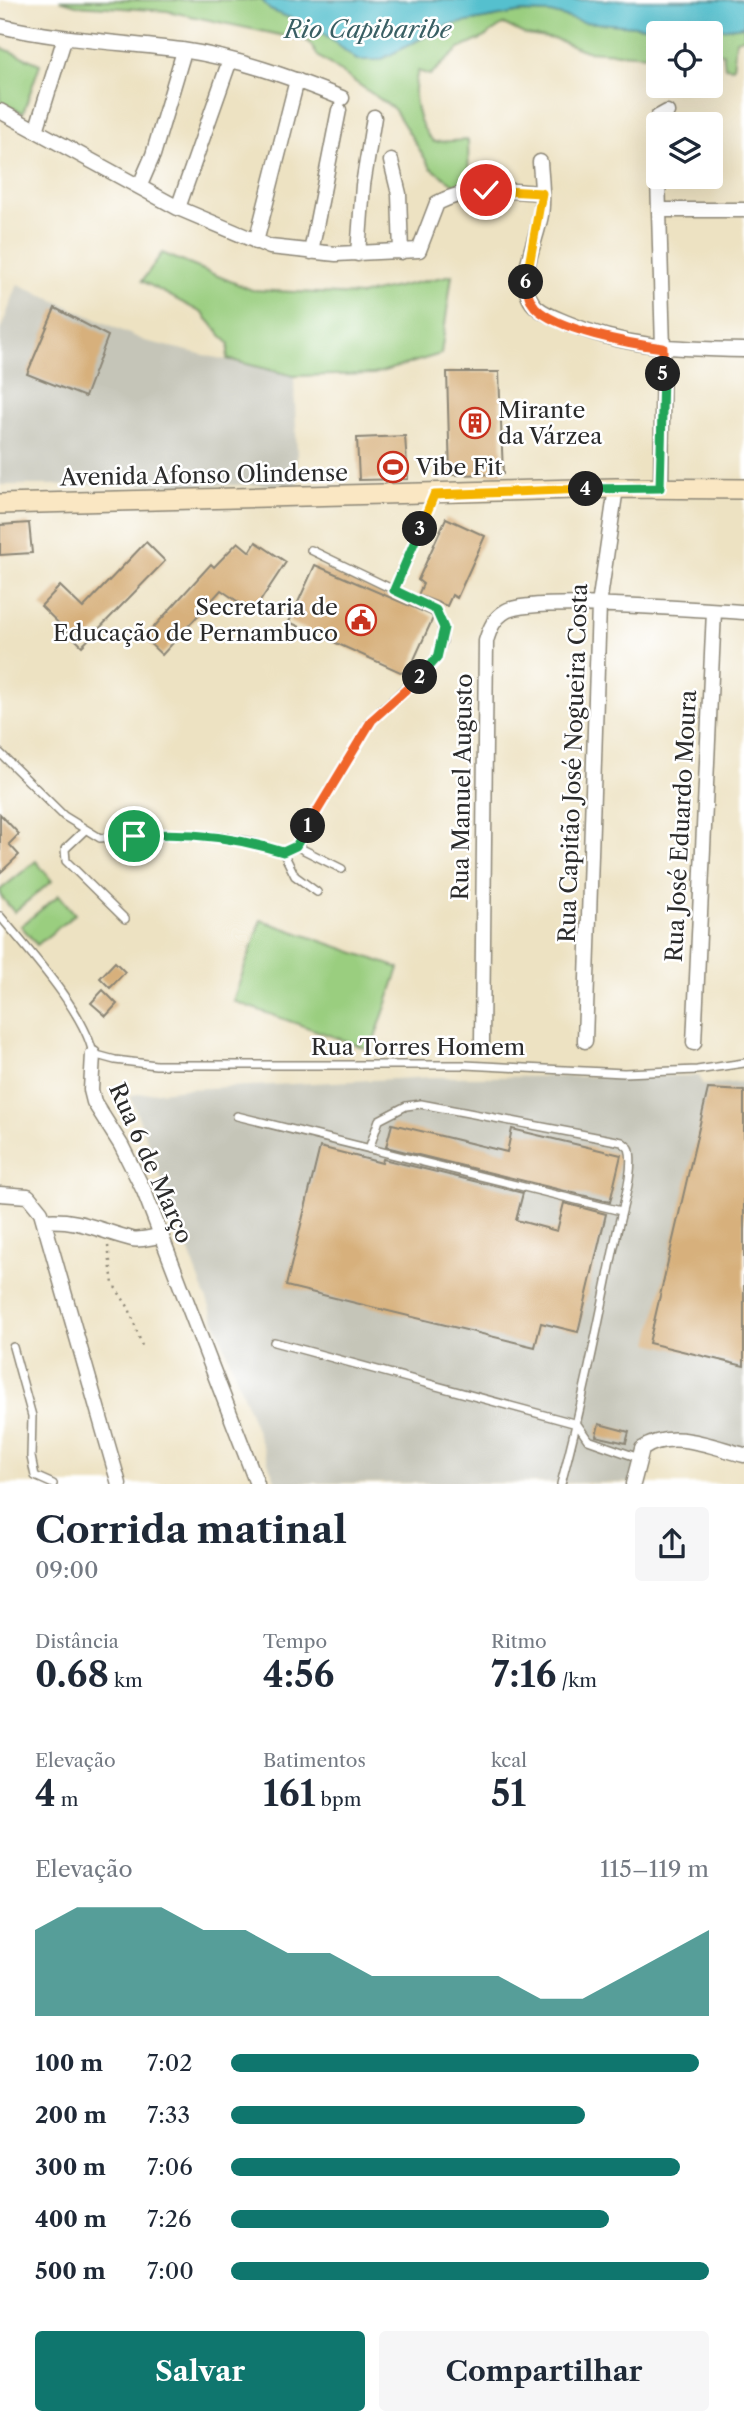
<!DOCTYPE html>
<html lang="pt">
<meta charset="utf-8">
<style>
:root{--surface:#fff;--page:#f6f6f7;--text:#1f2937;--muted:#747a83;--accent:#0f766e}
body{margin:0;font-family:"Libre Caslon Text",serif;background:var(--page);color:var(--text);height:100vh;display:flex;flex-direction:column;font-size:26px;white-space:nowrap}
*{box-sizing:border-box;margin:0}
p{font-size:23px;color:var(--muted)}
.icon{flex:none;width:38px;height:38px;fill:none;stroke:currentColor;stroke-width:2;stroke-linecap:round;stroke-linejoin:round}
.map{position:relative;height:1484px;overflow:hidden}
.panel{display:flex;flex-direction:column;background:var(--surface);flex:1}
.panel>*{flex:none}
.tools{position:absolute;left:646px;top:21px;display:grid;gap:14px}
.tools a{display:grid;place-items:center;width:77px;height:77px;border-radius:7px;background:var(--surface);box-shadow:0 7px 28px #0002;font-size:35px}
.pin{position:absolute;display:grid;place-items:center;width:60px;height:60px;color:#fff;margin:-30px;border:4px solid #fff;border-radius:50%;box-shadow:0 2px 7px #0007}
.km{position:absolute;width:35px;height:35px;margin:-18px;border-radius:50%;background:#222;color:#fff;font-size:19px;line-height:35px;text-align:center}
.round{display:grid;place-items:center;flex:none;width:74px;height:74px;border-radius:7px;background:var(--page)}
.overview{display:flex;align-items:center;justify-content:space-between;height:119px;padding:0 35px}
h1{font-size:38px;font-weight:700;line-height:52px}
.stats{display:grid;grid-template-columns:repeat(3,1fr);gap:10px;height:119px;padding:7px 35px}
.stats div{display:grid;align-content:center}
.stats b{font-size:35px;font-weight:700}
.stats small{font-size:19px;font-weight:400}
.stats p{font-size:19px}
.chart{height:196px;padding:14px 35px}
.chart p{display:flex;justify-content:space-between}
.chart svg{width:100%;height:126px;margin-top:7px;fill:var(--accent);opacity:.7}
.button{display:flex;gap:14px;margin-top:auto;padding:14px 35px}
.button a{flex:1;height:80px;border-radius:7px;background:var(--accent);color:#fff;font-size:28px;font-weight:700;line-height:80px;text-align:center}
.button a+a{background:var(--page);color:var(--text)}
ul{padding:0 35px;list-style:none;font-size:23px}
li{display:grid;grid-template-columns:112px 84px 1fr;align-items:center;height:52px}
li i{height:18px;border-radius:9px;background:var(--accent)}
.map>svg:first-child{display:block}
.industrial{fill:#c5c5b8}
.green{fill:#9ace7f;stroke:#627c55;stroke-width:2}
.water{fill:#54c0ce;stroke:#40767c;stroke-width:2}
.building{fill:#d7b07c}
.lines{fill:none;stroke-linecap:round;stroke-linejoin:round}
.lane-casing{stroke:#8c8676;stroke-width:10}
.street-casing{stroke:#8c8676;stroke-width:17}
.secondary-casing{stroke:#8c8676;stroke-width:22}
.path{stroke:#8c8676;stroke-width:2.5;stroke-dasharray:2 5;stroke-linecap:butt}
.lane{stroke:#fff;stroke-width:7}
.street{stroke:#fff;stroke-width:14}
.secondary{stroke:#fae7c3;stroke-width:19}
.split-1-casing{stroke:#fff;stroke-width:14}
.split-2-casing{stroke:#fff;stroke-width:14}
.split-3-casing{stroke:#fff;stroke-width:14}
.split-4-casing{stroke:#fff;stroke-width:14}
.split-5-casing{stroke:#fff;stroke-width:14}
.split-6-casing{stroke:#fff;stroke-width:14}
.split-7-casing{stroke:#fff;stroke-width:14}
.split-1{stroke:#22a559;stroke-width:9}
.split-2{stroke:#f0652b;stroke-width:9}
.split-3{stroke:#22a559;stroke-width:9}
.split-4{stroke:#f5b400;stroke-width:9}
.split-5{stroke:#22a559;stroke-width:9}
.split-6{stroke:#f0652b;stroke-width:9}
.split-7{stroke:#f5b400;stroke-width:9}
.labels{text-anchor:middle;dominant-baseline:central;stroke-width:5;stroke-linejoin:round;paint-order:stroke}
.poi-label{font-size:23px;fill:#2b2b2b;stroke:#fff;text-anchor:start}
.street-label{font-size:23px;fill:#2b2b2b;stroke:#fff}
.water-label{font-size:24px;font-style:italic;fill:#395f64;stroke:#fff}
</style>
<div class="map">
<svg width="744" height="1484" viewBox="0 0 744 1484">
<rect width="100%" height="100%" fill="#fff"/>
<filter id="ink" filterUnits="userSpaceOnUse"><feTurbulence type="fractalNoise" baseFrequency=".0143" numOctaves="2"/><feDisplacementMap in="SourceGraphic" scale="14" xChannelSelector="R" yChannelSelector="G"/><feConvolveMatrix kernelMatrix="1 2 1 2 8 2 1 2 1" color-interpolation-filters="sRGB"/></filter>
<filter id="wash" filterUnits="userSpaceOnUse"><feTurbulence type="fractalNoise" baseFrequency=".00686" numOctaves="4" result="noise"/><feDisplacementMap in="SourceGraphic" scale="28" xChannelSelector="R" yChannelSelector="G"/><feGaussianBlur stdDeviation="1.57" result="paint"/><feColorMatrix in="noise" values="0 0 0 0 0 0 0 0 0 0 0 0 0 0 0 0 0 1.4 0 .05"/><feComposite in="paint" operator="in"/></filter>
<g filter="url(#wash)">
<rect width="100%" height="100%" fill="#ede2c2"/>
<!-- industrial -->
<path class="industrial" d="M18,284L145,341L294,376L298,485H0V331Z
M699,1076L703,1085L744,1082V1458L650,1437L634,1483H276L130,1095L186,1089L434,1077Z"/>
<!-- green -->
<path class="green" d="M60,0H262L270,10L318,29L357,60H380L445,26L522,12L551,13L583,22L701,31L744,26V38L736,40L733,68L725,67L723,53L711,51L710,33H658V53L650,55L586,51L555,39L526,35L504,24L483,38L459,49L430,75L418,71C411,93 416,125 434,142L468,140L469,183L455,185L431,168L394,109L318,56L308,41L167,11L76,5Z
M0,47L40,64L23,113L0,102Z
M162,253L252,290L360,295L452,275L441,354L374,374L294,376L227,359L229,344L202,313L142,281Z
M36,861L52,881L14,912L0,895V890Z
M59,895L75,914L37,945L21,926Z
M261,920L399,968L371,1050L233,1001Z"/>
<!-- water -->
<path class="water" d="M262,0H744V26L701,31L583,22L551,13L522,12L445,26L380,60H357L318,29L270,10Z"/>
<g id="blocks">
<!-- building -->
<path class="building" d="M55,308L108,336L85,397L27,374Z
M447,372H499L503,474L450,475Z
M405,436L408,479L359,480L357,438Z
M446,518L485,536L457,598L452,595L447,606L418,595L423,584L418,580Z
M29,523L32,553L0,555V525Z
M146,542L165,561L82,646L41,606L60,586L83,608Z
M238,542L250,552L256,542L286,562L253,612L221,590L162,655L144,638L211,564L214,567Z
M315,565L431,615L433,618L407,675L289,622Z
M0,814L19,834L9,844L19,855L0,873Z
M115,962L125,972L110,988L100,978Z
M103,990L117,1004L106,1016L91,1003Z
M708,1089L744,1091V1366L649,1343Z
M392,1124L507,1152L512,1129L621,1155L610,1202L386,1147Z
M320,1147L382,1163L383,1159L523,1193L516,1220L557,1231L564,1203L606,1214L578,1332L541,1323L535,1347L286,1286Z
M599,1424L629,1432L626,1443L596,1436Z"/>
</g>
</g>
<g filter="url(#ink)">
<use href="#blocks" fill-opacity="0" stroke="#8c8676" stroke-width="2"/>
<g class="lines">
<!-- lane casing -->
<g class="lane-casing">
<path id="lane" d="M311,550L394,590L434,495
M0,753L64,816L100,838L153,834L213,836L247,841L283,852L295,876L317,892
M84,831L65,849L66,861L125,919
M296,846L371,720L437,658L443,641L441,619L435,610L394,590
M283,852L296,846L342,869
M0,916C28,950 85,1012 93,1054L115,1060L156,1065H465L624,1073L697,1070L744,1063
M237,1116L621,1211
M369,1149L379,1120L406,1106L421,1104L622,1142L629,1148C636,1168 620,1215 616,1237C599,1320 583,1402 561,1484
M274,1342L577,1424L588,1440L639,1458
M13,1347L32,1416L31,1457L35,1476L53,1484"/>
</g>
<!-- street casing -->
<g class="street-casing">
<path id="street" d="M0,26C60,40 121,42 182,50C237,58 290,77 342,98
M0,111L178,208L270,247L336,254L419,250L437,203C472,185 504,191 542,193
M36,131L64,40
M391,161L399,194L401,252
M540,162C541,179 544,198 541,215C537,237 525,262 526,284C527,308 546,314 565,322C624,348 681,349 744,350
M658,173L654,127L658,117L667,112
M658,177L663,348L661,488
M140,185L153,155L184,51
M178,208L230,60
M661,210H744
M256,242L297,80
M311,252L339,110
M358,254L363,185L374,117
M585,1041L599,605L616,488
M482,1043L486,641C490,628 494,618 506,611C532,596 704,610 744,612
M694,1043L714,611
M93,1054L91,1090L94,1102L121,1145L144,1191L257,1484
M0,1194L28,1196L41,1212L119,1484
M44,1221C79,1218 100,1231 132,1239C140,1241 151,1237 160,1236
M633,1484L642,1449C671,1428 712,1447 744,1455"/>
</g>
<!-- secondary casing -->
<g class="secondary-casing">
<path id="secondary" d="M0,504L616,488L744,489"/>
</g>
<!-- path -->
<path class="path" d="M108,1246L113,1284L129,1308L142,1346"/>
<!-- lane -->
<use href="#lane" class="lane"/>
<!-- street -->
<use href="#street" class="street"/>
<!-- secondary -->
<use href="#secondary" class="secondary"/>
</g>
</g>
<g class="lines" filter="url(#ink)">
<!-- split-1 casing -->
<g class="split-1-casing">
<path id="split-1" d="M134,836C186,831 234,837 283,852L296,846L308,826"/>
</g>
<!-- split-2 casing -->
<g class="split-2-casing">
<path id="split-2" d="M308,826L372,720L420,677"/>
</g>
<!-- split-3 casing -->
<g class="split-3-casing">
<path id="split-3" d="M420,677L437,658L444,628L436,610L394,590L420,529"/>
</g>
<!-- split-4 casing -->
<g class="split-4-casing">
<path id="split-4" d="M420,529L434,495L586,489"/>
</g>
<!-- split-5 casing -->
<g class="split-5-casing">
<path id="split-5" d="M586,489L660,488L663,374"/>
</g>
<!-- split-6 casing -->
<g class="split-6-casing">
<path id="split-6" d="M526,282C527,291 529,300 535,307C556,330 632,344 663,348V374"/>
</g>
<!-- split-7 casing -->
<g class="split-7-casing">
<path id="split-7" d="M486,190L542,193L526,282"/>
</g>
<!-- split-1 -->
<use href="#split-1" class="split-1"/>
<!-- split-2 -->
<use href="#split-2" class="split-2"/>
<!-- split-3 -->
<use href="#split-3" class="split-3"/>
<!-- split-4 -->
<use href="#split-4" class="split-4"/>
<!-- split-5 -->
<use href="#split-5" class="split-5"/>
<!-- split-6 -->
<use href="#split-6" class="split-6"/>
<!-- split-7 -->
<use href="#split-7" class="split-7"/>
</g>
<!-- icons -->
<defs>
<g id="building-ring" transform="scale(1.575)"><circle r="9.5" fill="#fff" stroke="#c8321e" stroke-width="1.5"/><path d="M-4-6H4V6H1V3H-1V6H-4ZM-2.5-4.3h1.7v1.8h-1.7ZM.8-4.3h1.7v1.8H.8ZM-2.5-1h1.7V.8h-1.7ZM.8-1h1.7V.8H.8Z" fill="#c8321e"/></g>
<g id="stadium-ring" transform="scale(1.575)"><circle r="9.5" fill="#fff" stroke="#c8321e" stroke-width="1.5"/><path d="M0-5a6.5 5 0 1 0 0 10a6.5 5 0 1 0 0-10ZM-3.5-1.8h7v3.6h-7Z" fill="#c8321e"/></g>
<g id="civic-ring" transform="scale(1.575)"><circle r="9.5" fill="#fff" stroke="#c8321e" stroke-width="1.5"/><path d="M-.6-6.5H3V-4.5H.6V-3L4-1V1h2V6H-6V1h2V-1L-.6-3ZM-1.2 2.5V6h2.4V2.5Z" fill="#c8321e"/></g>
</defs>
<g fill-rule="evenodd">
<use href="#building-ring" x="475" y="423"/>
<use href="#stadium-ring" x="393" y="467"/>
<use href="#civic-ring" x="361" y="620"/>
</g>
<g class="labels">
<!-- poi labels -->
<g class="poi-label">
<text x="498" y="410">Mirante<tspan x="498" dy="26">da Várzea</tspan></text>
<text x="416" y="467">Vibe Fit</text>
<text x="338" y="607" text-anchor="end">Secretaria de<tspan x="338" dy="26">Educação de Pernambuco</tspan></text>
</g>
<!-- street labels -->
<g class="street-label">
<text transform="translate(204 475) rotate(-1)">Avenida Afonso Olindense</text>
<text transform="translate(573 763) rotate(-88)">Rua Capitão José Nogueira Costa</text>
<text transform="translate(462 787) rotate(-89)">Rua Manuel Augusto</text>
<text transform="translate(681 826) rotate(-87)">Rua José Eduardo Moura</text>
<text x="418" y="1047">Rua Torres Homem</text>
<text transform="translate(151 1163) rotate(66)">Rua 6 de Março</text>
</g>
<!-- water labels -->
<g class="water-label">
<text x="368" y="29">Rio Capibaribe</text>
</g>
</g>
</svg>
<div class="tools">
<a><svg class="icon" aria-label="locate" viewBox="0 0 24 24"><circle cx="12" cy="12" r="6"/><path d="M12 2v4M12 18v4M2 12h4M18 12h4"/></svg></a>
<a><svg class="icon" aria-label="layers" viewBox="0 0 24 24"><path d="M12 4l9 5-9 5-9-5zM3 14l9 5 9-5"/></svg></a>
</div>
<div class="pin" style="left:134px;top:836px;background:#1e9e55"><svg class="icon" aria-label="arrive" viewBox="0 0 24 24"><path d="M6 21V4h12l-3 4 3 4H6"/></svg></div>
<div class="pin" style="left:486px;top:190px;background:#d93025"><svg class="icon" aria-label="check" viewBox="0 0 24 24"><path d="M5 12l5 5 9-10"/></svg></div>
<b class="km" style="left:308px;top:826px">1</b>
<b class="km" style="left:420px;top:677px">2</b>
<b class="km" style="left:420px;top:529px">3</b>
<b class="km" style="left:586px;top:489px">4</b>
<b class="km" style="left:663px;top:374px">5</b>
<b class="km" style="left:526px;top:282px">6</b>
</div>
<section class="panel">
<div class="overview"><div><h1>Corrida matinal</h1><p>09:00</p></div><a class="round"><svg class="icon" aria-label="share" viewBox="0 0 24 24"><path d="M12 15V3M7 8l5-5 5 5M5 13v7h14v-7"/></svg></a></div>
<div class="stats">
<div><p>Distância</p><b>0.68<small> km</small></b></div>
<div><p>Tempo</p><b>4:56</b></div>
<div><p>Ritmo</p><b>7:16<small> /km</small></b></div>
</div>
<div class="stats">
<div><p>Elevação</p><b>4<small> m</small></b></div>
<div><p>Batimentos</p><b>161<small> bpm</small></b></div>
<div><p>kcal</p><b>51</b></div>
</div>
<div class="chart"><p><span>Elevação</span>115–119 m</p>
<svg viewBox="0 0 160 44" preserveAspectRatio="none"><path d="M0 44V14L10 6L20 6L30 6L40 14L50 14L60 22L70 22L80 30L90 30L100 30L110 30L120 38L130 38L140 30L150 22L160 14V44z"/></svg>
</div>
<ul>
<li><b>100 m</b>7:02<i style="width:98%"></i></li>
<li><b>200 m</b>7:33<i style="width:74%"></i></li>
<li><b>300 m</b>7:06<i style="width:94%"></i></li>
<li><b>400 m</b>7:26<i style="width:79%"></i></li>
<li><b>500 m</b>7:00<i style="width:100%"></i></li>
</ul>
<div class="button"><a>Salvar</a><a>Compartilhar</a></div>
</section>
